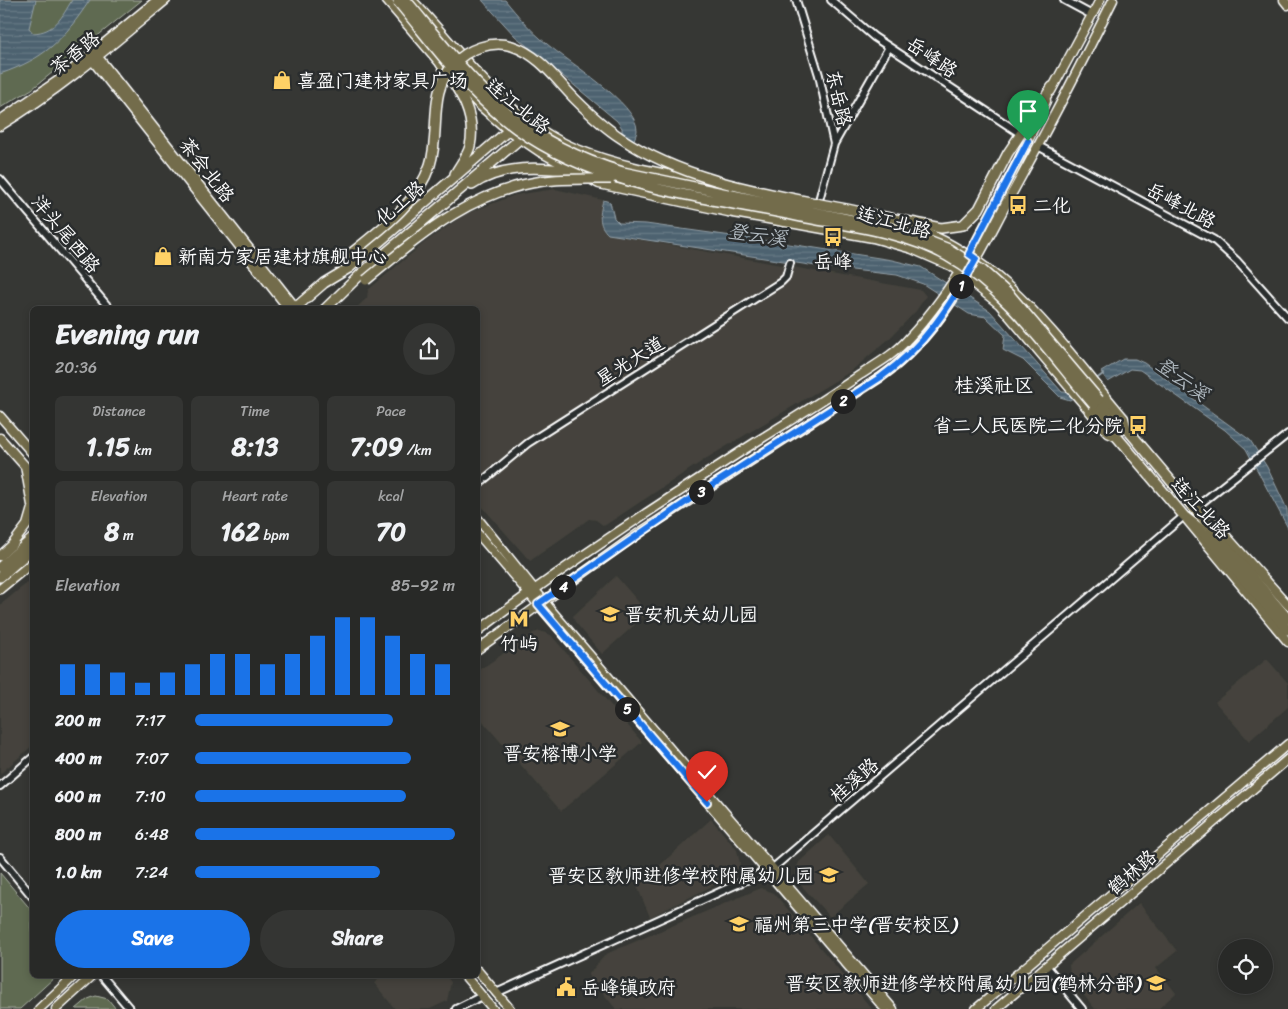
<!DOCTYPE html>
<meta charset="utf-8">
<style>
:root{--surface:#282927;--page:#343533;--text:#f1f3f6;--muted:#a5a6a7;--line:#444544;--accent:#1a73e8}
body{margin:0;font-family:Sriracha,"LXGW WenKai TC",sans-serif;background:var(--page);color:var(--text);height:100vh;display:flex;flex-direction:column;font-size:19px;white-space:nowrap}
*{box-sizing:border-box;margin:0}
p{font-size:16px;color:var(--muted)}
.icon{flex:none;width:28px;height:28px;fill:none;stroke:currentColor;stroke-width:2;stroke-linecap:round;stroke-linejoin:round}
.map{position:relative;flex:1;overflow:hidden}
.sheet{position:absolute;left:30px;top:306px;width:450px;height:672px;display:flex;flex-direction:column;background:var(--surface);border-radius:8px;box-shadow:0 2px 8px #0003,0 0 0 1px var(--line)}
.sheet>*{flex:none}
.fabs{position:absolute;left:1218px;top:939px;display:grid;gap:10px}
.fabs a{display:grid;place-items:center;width:55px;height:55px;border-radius:50%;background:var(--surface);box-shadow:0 2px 8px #0003,0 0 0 1px var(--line);font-size:25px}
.pin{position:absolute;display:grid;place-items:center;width:42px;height:42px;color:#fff;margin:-51px -21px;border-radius:50% 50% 50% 0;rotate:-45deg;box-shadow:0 0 5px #0007}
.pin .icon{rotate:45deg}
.km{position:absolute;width:25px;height:25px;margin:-12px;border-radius:50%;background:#222;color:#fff;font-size:14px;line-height:25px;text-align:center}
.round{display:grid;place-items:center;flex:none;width:52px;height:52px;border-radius:26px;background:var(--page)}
.overview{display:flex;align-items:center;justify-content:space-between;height:85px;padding:0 25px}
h1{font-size:28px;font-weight:700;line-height:38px}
.metrics{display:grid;grid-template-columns:repeat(3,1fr);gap:8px;height:85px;padding:5px 25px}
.metrics div{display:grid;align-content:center;border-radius:8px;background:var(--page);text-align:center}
.metrics b{font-size:25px;font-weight:700}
.metrics small{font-size:14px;font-weight:400}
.metrics p{font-size:14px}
.chart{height:140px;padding:10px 25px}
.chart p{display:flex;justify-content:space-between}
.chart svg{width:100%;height:90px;margin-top:5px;stroke:var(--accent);stroke-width:6}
.button{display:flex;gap:10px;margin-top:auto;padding:10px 25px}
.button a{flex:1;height:58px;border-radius:30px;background:var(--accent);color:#fff;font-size:20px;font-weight:700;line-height:58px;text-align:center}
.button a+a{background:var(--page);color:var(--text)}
ul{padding:0 25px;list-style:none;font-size:16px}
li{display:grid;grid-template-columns:80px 60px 1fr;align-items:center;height:38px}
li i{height:12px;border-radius:6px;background:var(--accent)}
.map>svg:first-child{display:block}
.built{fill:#44433c}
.park{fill:#5e6a51;stroke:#aeb4a8}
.water{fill:url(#water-rules);stroke:#94a1a9}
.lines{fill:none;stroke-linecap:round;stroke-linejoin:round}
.stream{stroke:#94a1a9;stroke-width:2}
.minor-casing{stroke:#fff;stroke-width:10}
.major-casing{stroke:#fff;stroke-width:11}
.highway-casing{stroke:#fff;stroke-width:12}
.minor{stroke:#2a2d2e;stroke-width:6}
.major{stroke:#736c4b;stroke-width:8}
.highway{stroke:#736c4b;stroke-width:9}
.highway-bridge-casing{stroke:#fff;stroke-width:12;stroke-linecap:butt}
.highway-bridge{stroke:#736c4b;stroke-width:9}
.route-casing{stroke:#fff;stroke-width:10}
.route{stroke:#1a73e8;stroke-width:6}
.labels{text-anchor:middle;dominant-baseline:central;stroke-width:5;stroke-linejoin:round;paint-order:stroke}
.street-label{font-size:19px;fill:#fff;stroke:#2a2d2e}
.poi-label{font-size:19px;fill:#fff;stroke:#2a2d2e;text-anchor:start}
.water-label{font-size:20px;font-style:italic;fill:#afb8bf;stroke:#2a2d2e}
.neighbourhood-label{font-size:20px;fill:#fff;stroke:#2a2d2e}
</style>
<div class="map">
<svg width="1288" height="1009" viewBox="0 0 1288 1009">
<defs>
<pattern id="water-rules" width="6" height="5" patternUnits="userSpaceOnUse" patternTransform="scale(1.25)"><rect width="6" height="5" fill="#4d6270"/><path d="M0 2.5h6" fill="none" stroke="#687a85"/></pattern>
</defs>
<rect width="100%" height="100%" fill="#363734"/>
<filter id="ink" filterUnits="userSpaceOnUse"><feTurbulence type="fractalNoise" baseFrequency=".02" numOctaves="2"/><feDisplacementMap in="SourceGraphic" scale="10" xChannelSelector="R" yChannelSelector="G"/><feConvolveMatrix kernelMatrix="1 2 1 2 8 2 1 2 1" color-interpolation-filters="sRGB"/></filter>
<g filter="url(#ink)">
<!-- built -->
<path class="built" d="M555,189L603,200L599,219L603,230L608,234L921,290L926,296L916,311L889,339L850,372L707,458L604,526L596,520L589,519L530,561L478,502V309H355L367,298L368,290L424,243L465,214L515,195Z
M616,576L648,613L602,654L575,622L573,616Z
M32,579V746L0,774V605Z
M540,631L551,635L642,742L561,811L478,716V671L533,633Z
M1267,659L1288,683V707L1249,741L1215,702Z
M711,819L737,850L740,863L739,868L722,881L650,917L637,886Z
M829,835L869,884L830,917L797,881L796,869L799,862Z
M761,888L774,893L872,1009H616L588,975L606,954Z
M1139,903L1177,951L1156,968L1176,993L1158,1009H1095L1070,978L1069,965Z
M383,976H446L451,982L447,1001L430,1009H395L374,983Z"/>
<!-- park -->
<path class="park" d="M0,0H142L32,89L0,108Z
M0,873L32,911V976H56L20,1009H0Z
M96,996L108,999L116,1009H76L88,999Z"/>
<!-- water -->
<path class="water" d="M0,0H36L29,28L33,33C55,32 62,17 72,0H90C63,40 46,58 0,74Z
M482,0H505C518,16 531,31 547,44C567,61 637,103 637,130C637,133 635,137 634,140L622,132V128L617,121L515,36Z
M603,200L610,202L614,218L619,223L646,224L796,245L892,260L921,267L990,311L1062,392L1080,393L1070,400L1060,397L1023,360L1003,350L1005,335L986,317L969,314L923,284L897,275L816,266L608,234C597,224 600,213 603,200Z
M1123,359H1135L1144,363L1250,440L1267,467L1287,509L1288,528L1246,449L1225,430L1140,370L1130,369L1108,382L1101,372Z"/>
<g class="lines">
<!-- stream -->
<path class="stream" d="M1095,380L1103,374"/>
<!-- minor casing -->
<g class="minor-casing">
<path id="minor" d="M796,0L819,75L834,144L818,204
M831,0L874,37L1021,134
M1064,0L1092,15
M834,144L889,47
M1038,146L1214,240L1237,261L1288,318
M0,179L110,309
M481,482L528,443L781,282L786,277L790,263
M1195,508L1288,434
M0,786L32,758
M0,857L32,896
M1047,967L1082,1009
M102,976L130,1009
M496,993L773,868L1184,516
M456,1009L482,996"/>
</g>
<!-- major casing -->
<g class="major-casing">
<path id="major" d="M386,0L445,69
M412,0C463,53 506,120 577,149C621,167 668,174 714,183
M1284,0L1288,5
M94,52L296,308
M89,56L289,309
M454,79L478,104L509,131L540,152L599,184L728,212L873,238L912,249L951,266L999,304L1108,433L1117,437
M1051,91L1100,0
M0,120L63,77L157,0
M0,126C60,90 113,44 166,0
M901,224C1000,251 1060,343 1124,418L1127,429
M0,416L32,453
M0,438L32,474
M25,466L32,505
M1197,509L1209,517L1288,605
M478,519L551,610L893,1009
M1187,520L1288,642
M478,534L885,1009
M11,546L27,525L32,508
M0,556L14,543
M0,589L32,563
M478,631C568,563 664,501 759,440C793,419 827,398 860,375C877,364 895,354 908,339C968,276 1010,180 1046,101
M478,649L639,533L881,377C943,333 974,264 1009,199C1045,134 1080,67 1113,0
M478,971L510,1009
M465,976L493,1009
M39,1009L74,976
M56,1009L92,976
M976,1009L1288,744
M996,1009L1288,759"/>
</g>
<!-- highway casing -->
<g class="highway-casing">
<path id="highway" d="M441,64C458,89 477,114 470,146C468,155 460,165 455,174
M472,185C503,164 540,167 575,171
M864,213L941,228L963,225L979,209L1008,153L1052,87
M294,309L324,283L349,268L524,117
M325,309L361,274L535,126
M1099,400L1118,423L1127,429L1288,619
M1094,405L1112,427L1117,437L1184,516L1198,527L1288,630
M0,567L32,539
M0,577L32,549"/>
</g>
<!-- minor -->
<use href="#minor" class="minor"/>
<!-- major -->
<use href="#major" class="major"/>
<!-- highway -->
<use href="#highway" class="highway"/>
<!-- highway-bridge casing -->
<g class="highway-bridge-casing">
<path id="highway-bridge" d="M406,0C475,83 514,140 623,172L900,230L949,249L982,270L1010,295L1099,400
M398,2C430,40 460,83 499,115C582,186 694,195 797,216C847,226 902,231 947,256C1008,290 1049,353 1094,405
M342,261C375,233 416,207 430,165C441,131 427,92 454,64C467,49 492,40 512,46C540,55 556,80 575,99C589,113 604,127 621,138C691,185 781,195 861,212L885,223
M366,280C420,236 471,191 543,181C565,178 589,179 611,179"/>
</g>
<!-- highway-bridge -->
<use href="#highway-bridge" class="highway-bridge"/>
</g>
</g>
<g class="lines" filter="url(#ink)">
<!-- route casing -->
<g class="route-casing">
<path id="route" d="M707,802L538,604L689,500L881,377C925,346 951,305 976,259L969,254L1028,141"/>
</g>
<!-- route -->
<use href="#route" class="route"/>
</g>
<!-- icons -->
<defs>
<g id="shop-bare" transform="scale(1.5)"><path d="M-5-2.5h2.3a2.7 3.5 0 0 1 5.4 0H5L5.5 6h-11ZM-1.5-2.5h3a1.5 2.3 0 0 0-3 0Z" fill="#ffd166" stroke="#2a2d2e" stroke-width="2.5" paint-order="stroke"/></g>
<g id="bus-bare" transform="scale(1.5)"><path d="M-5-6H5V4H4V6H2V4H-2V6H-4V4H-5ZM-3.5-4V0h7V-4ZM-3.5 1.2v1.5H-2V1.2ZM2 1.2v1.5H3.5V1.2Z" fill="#ffd166" stroke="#2a2d2e" stroke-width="2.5" paint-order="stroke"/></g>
<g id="school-bare" transform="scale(1.5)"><path d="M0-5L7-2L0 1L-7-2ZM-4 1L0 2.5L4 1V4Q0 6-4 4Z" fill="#ffd166" stroke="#2a2d2e" stroke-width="2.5" paint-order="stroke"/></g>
<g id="metro-bare" transform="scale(1.5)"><path d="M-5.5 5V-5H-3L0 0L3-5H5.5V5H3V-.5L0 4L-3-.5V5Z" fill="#ffd166" stroke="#2a2d2e" stroke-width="2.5" paint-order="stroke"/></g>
<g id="civic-bare" transform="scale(1.5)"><path d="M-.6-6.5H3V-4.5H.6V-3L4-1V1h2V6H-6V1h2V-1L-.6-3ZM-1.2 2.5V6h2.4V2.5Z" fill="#ffd166" stroke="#2a2d2e" stroke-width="2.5" paint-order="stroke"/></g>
</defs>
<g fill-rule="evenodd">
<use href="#shop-bare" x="282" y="80"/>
<use href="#bus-bare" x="1018" y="205"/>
<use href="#bus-bare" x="833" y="237"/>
<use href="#shop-bare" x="163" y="256"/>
<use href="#bus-bare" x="1138" y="425"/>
<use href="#school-bare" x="610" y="614"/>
<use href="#metro-bare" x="519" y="619"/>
<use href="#school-bare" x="560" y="729"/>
<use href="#school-bare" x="829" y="875"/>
<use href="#school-bare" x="739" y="924"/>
<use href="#school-bare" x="1156" y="983"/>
<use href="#civic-bare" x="566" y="987"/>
</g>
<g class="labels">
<!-- street labels -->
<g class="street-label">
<text transform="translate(75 53) rotate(-38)">茶香路</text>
<text transform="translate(932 57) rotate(34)">岳峰路</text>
<text transform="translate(839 98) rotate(77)">东岳路</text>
<text transform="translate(518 106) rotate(39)">连江北路</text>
<text transform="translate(207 170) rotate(52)">茶会北路</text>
<text transform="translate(400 203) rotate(-40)">化工路</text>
<text transform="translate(1181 205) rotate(28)">岳峰北路</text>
<text transform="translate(894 222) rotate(15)">连江北路</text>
<text transform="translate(66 234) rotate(50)">洋头尾西路</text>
<text transform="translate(630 361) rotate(-32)">星光大道</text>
<text transform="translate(1201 508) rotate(47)">连江北路</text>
<text transform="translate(854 780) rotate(-41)">桂溪路</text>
<text transform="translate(1132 872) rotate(-41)">鹤林路</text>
</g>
<!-- poi labels -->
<g class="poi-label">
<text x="297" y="80">喜盈门建材家具广场</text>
<text x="1033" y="205">二化</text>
<text x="178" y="256">新南方家居建材旗舰中心</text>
<text x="833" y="261" text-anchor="middle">岳峰</text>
<text x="1123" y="425" text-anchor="end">省二人民医院二化分院</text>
<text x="625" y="614">晋安机关幼儿园</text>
<text x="519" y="643" text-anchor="middle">竹屿</text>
<text x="560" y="753" text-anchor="middle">晋安榕博小学</text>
<text x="814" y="875" text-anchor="end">晋安区教师进修学校附属幼儿园</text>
<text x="754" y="924">福州第三中学(晋安校区)</text>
<text x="1141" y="983" text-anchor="end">晋安区教师进修学校附属幼儿园(鹤林分部)</text>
<text x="581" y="987">岳峰镇政府</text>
</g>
<!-- water labels -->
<g class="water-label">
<text transform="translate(757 235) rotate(8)">登云溪</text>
<text transform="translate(1182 379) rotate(36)">登云溪</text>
</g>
<!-- neighbourhood labels -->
<g class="neighbourhood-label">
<text x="994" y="385">桂溪社区</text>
</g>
</g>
</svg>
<div class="fabs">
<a><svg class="icon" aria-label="locate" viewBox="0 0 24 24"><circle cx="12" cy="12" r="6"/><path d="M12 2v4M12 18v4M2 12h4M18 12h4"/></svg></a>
</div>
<div class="pin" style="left:1028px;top:141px;background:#1e9e55"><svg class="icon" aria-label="arrive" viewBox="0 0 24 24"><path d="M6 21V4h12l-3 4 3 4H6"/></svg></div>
<div class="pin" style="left:707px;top:802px;background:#d93025"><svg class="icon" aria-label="check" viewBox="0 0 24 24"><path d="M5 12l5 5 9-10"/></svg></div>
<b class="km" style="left:961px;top:286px">1</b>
<b class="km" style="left:843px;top:401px">2</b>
<b class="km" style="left:701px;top:492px">3</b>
<b class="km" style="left:563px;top:587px">4</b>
<b class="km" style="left:627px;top:709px">5</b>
<section class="sheet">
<div class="overview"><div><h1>Evening run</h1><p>20:36</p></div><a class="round"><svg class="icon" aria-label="share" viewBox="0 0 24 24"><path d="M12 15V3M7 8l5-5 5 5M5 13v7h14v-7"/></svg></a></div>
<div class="metrics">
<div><p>Distance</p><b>1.15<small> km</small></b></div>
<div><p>Time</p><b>8:13</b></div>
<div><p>Pace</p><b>7:09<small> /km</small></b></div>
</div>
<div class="metrics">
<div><p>Elevation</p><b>8<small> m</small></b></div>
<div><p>Heart rate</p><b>162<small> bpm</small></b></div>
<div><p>kcal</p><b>70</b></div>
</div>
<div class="chart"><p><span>Elevation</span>85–92 m</p>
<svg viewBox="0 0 160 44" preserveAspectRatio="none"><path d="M5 44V29M15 44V29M25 44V33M35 44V38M45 44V33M55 44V29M65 44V24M75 44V24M85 44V29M95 44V24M105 44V15M115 44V6M125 44V6M135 44V15M145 44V24M155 44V29"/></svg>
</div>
<ul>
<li><b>200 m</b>7:17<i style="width:76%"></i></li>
<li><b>400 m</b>7:07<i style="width:83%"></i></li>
<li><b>600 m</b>7:10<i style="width:81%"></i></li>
<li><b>800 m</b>6:48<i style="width:100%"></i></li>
<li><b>1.0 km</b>7:24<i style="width:71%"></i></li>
</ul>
<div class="button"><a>Save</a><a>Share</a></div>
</section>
</div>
